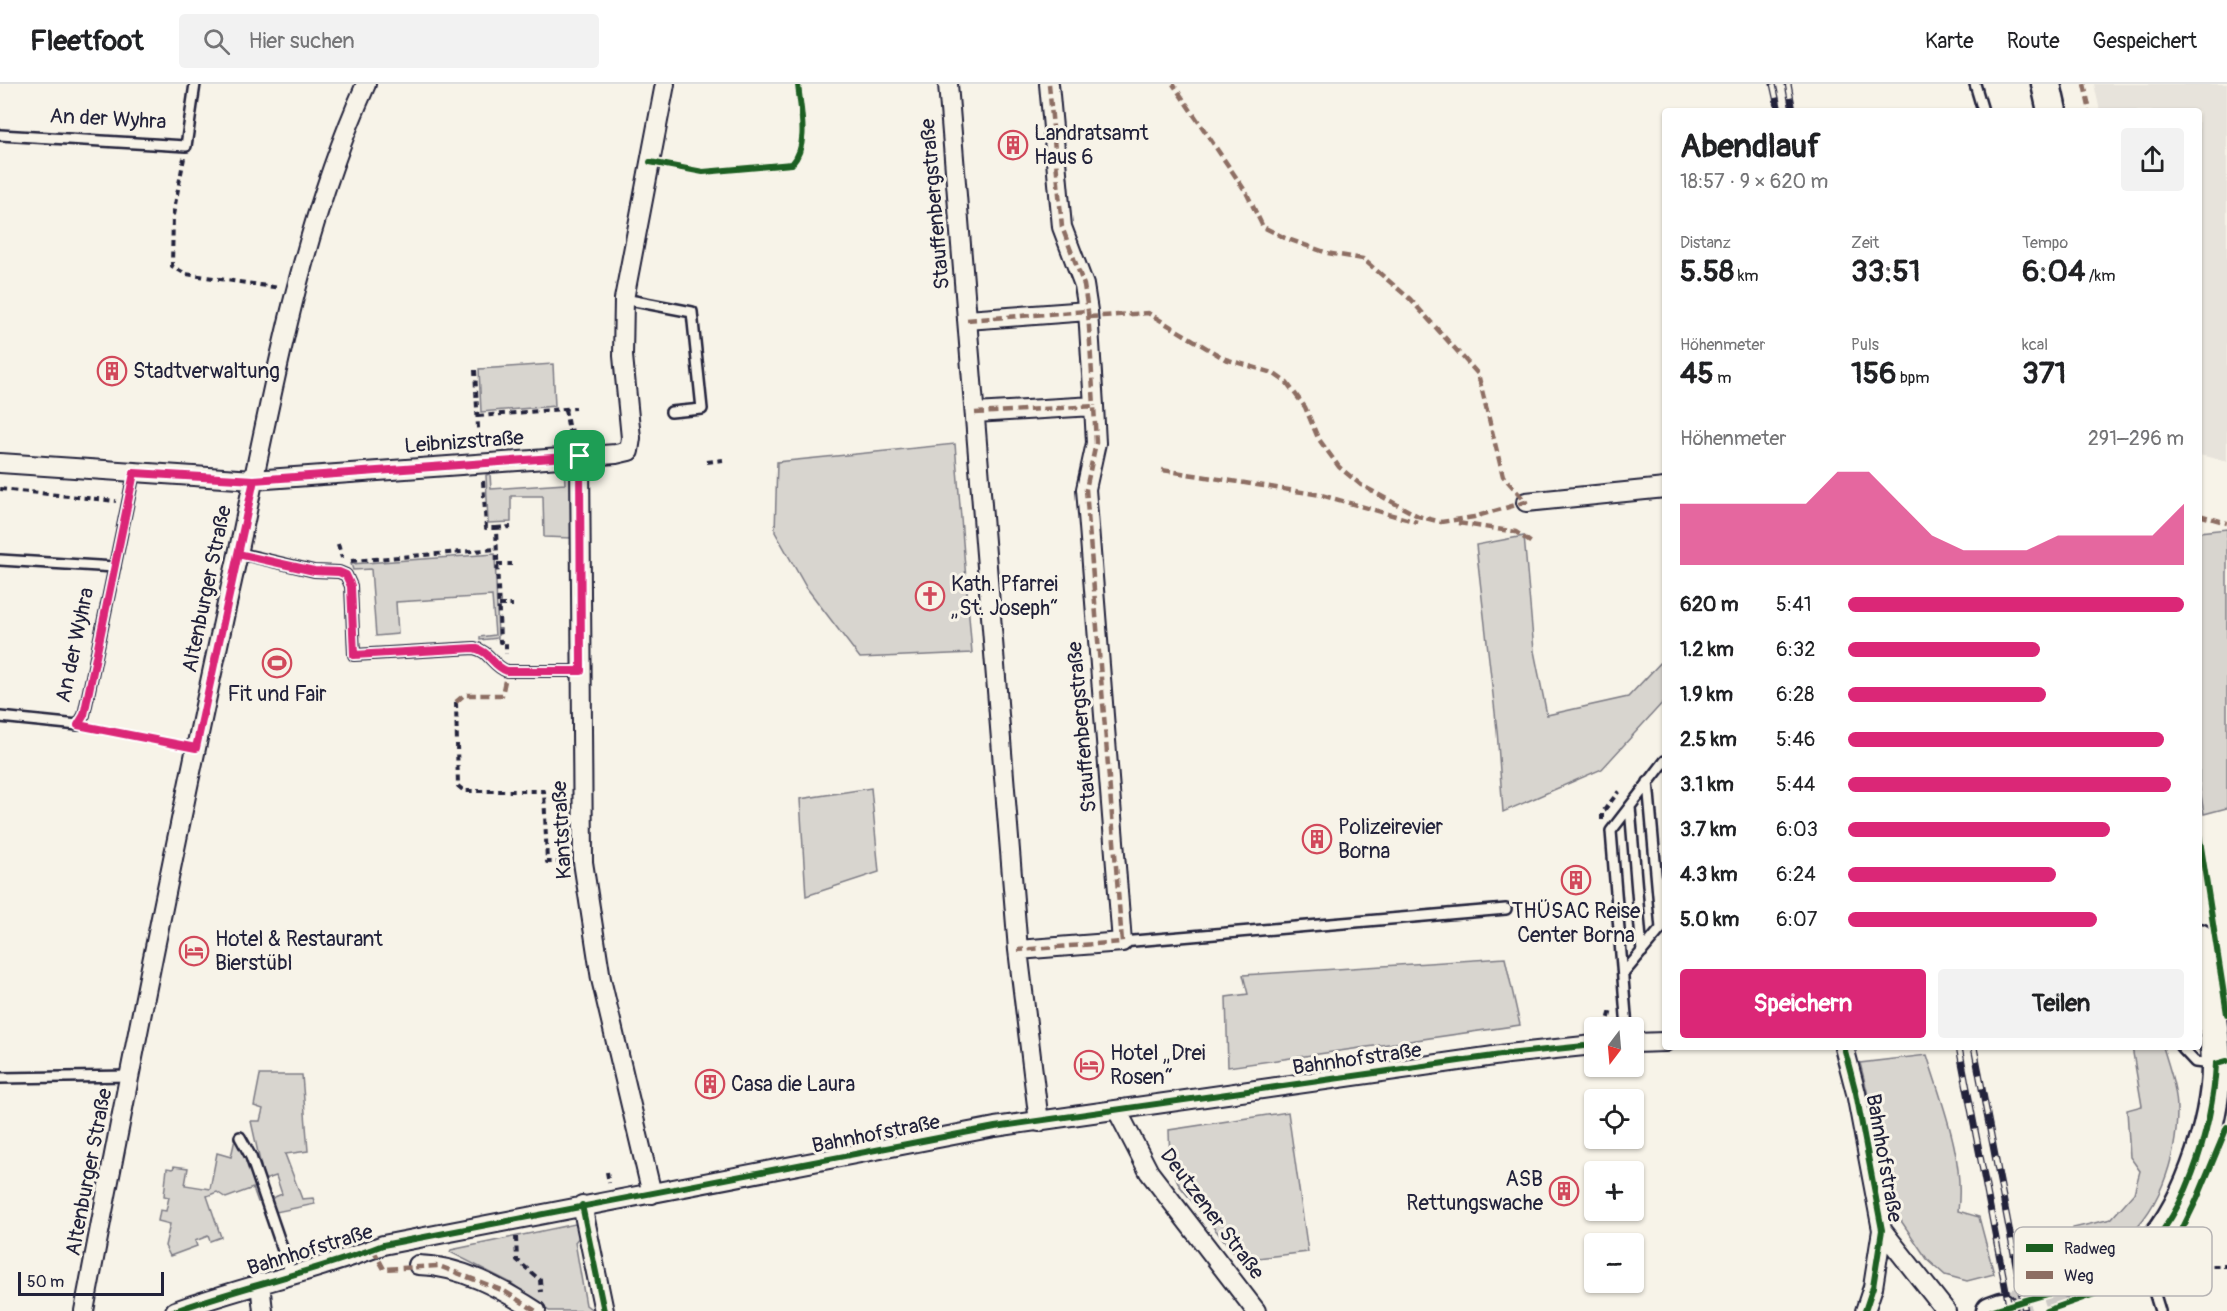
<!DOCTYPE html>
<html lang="de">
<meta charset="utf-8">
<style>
:root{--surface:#fff;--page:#f2f2f2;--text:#202124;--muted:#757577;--line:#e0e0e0;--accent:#db2777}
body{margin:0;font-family:Pangolin,sans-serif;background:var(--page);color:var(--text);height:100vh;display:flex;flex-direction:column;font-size:22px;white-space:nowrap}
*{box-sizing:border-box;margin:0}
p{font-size:20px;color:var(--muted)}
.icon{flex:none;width:33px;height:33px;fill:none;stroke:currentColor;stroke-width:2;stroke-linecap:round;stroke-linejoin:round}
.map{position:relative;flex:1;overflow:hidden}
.panel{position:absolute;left:1662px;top:24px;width:540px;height:942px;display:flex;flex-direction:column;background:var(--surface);border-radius:6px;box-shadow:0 2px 4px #0004}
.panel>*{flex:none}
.needle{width:39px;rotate:196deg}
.tools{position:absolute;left:1584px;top:933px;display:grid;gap:12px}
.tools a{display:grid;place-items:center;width:60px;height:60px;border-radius:6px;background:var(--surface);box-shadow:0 2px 4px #0004;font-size:30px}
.scale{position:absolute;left:18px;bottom:15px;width:146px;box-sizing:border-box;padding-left:6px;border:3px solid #22223b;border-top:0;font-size:16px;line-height:21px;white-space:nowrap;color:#22223b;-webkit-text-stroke:4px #f7f3e8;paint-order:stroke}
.pin{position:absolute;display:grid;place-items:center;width:51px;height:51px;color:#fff;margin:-26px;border-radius:12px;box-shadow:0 3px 9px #0006}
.round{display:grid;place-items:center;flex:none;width:63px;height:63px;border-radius:6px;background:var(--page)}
.overview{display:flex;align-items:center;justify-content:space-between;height:102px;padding:0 18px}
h1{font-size:33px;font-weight:700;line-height:45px}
.metrics{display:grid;grid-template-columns:repeat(3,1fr);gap:9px;height:102px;padding:6px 18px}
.metrics div{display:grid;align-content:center}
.metrics b{font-size:30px;font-weight:700}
.metrics small{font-size:16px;font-weight:400}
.metrics p{font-size:16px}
.chart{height:168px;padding:12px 18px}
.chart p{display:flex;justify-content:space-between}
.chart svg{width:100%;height:108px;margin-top:6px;fill:var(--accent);opacity:.7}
.button{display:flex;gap:12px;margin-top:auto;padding:12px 18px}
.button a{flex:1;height:69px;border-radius:6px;background:var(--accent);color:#fff;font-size:24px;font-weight:700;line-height:69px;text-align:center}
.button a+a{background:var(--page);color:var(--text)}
ul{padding:0 18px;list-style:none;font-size:20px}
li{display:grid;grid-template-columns:96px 72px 1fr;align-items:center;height:45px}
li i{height:15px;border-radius:8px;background:var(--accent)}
header{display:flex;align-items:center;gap:36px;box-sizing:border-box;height:84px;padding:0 30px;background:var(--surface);border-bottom:2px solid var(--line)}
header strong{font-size:28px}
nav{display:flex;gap:33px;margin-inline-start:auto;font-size:21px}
.search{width:420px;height:54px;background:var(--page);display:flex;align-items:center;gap:15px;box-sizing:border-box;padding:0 21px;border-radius:6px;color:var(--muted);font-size:22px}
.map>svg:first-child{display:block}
.built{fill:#e7e3db}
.green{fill:#d8d5cf;stroke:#7d7c85;stroke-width:1.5}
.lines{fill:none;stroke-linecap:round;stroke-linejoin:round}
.primary-tunnel{stroke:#ccc9c5;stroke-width:28;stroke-dasharray:28 14;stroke-linecap:butt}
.lane-casing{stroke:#22223b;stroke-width:14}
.street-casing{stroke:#22223b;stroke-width:22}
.primary-casing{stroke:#22223b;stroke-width:33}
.path{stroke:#22223b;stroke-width:4;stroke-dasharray:6 4.5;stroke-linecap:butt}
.lane{stroke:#f7f3e8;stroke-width:9}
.street{stroke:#f7f3e8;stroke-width:18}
.primary{stroke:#f7f3e8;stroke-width:28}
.rail-casing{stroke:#22223b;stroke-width:7}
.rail{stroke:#f7f3e8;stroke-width:4.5;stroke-dasharray:14;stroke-linecap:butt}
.quiet{stroke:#8d6e63;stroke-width:4.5;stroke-dasharray:9 4.5;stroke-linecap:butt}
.cycleway-casing{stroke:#f7f3e8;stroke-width:10}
.cycleway{stroke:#1b5e20;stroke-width:6}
.route-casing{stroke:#fff;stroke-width:12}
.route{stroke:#db2777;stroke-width:8}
.labels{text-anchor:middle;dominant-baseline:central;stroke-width:6;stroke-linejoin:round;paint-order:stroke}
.street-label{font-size:21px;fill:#22223b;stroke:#f7f3e8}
.poi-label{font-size:21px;fill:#22223b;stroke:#f7f3e8;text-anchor:start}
.key{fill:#f7f3e8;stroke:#b7b4b4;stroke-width:1.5}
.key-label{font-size:16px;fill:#22223b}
</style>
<header>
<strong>Fleetfoot</strong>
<div class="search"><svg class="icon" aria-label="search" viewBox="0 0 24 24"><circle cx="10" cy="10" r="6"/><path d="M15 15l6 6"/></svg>Hier suchen</div>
<nav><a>Karte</a><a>Route</a><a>Gespeichert</a></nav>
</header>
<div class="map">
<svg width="2227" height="1227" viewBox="0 0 2227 1227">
<rect width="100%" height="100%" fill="#f7f3e8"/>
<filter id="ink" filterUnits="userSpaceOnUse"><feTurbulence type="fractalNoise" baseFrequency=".0167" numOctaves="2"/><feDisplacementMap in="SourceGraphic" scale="12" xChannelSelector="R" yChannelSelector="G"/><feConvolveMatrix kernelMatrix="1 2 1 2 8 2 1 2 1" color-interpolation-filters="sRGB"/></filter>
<g filter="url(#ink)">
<!-- built -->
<path class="built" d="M2094,0H2227V377L2199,371V27H2100Z"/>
<!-- green -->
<path class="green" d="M553,280L555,322L481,328L479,285Z
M955,360L972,569L860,574L806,503L775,448L777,378Z
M564,384L570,387L573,396L572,454L544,453L543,412H511V438L488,439L486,391L490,390L491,405L565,400Z
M2227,445V724L2204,730L2199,698V448Z
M1524,452L1534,567L1547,631L1628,613L1665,574V616L1602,685L1503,728L1497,646L1476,461Z
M495,470L498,554L480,556V553L495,551L492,512L396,518L398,550L376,552L371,485L353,486L351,480Z
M871,704L879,788L806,812L800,715Z
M1505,874L1520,941L1228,983L1226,913L1248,910L1243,891Z
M2132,963H2163C2169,983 2177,1005 2177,1026C2177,1074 2159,1132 2117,1160C2106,1168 2092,1173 2080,1178L2070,1174L2073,1144L2111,1135L2134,1109L2140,1087L2130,1073L2127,1026L2142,1022Z
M1927,971C1942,1020 1965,1075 1958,1127L1979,1133L1994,1190L1967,1197L1945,1191L1927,1175L1893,1125L1889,1094L1860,979Z
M260,991H302L308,1067L285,1070L302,1115L313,1114L315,1120L276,1128L270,1115L282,1110L276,1092L264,1096L251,1037H260L263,1025L254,1022Z
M1288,1028L1308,1168L1240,1176L1179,1101L1170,1078L1169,1046Z
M235,1055L245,1071L261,1118H258L253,1104L226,1114L217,1108L207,1112L221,1153L210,1157L208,1152L195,1157L197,1162L170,1172L165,1162L170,1140L158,1137L160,1126L166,1127L169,1113L164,1112L167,1084L173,1085L174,1082L188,1084L185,1101L210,1105L217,1069L231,1073Z
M575,1140L581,1151L575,1158L586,1221L594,1227H549L511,1199L450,1168L451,1166Z"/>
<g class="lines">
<!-- primary-tunnel -->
<path class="primary-tunnel" d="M2002,1223L2074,1200"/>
<!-- lane casing -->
<g class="lane-casing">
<path id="lane" d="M1975,0L1983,27
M0,51L186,62L195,0
M624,215L692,228L702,325L671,328
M238,469L314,487L339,488L346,491L351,502L354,571L474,564C490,567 492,582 507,587H581
M0,476L115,483
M0,633L78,641L84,631L134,389
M1648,698L1661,845
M1630,723L1642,868
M1122,858L1506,825
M1623,890L1664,841
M1627,944L1611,747L1665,677
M2181,963L2195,978L2213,980
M0,994L131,992
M240,1053L251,1073L291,1190
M2143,1172L2160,1227"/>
</g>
<!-- street casing -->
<g class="street-casing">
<path id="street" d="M948,0L1018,866L1039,1038
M1049,0L1062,143L1084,201L1088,227
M967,236L1088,227L1094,322
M975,329L1094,322L1096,359L1086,405L1122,858L1018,866
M580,372L583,778L601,895L652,1110
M0,379L253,396L616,370L629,367L631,354L623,272L624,215L665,0
M1526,418L1665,404
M1634,959L1665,958
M1844,963L1856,1009L1882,1146L1873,1203L1865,1227
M1117,1026L1149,1088L1256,1227
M582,1121L604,1227
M1882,1146L1946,1227
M418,1181C461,1182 500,1204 536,1227
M260,1199L263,1227
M84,1227C132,974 182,721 238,470C272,311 299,149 366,0
M175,1227C243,1202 315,1188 383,1161L995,1043L1508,970L1594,961"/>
</g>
<!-- primary casing -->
<g class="primary-casing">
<path id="primary" d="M2046,0L2052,27
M2074,1200C2097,1193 2120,1186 2140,1171C2185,1136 2217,1036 2216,981C2215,938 2205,896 2199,854
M1991,1227L2002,1223"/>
</g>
<!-- path -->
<path class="path" d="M184,74L173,131L172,182L186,190L280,204
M475,286L479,363
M565,325L569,347L578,346
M478,332L576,324
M707,378L723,376
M483,397L486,444H496L500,558H506V570
M0,405L116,417
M496,444L511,443
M338,460L342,474
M351,477L497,465
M497,480H512
M499,521H513
M456,618L458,702L464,707H544L547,778H566
M1602,736V729L1619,707
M1606,944L1611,926
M607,1088L609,1099
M516,1153L517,1176L540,1196L541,1208
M2175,1167L2198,1182H2227"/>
<!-- lane -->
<use href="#lane" class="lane"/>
<!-- street -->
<use href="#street" class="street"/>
<!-- primary -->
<use href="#primary" class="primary"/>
<!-- rail casing -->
<g class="rail-casing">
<path id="rail" d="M1773,0L1779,27
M1788,0L1793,27
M1959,963L2010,1227
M1974,963L2025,1227"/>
</g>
<!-- rail -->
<use href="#rail" class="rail"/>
<!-- quiet -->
<path class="quiet" d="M1049,0L1062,143L1084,201L1088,227
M2084,0L2090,27
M1088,233L1148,229L1225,275L1273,289L1287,299L1305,323L1318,354L1339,383L1361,401L1418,432L1441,438L1474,433L1526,418L1503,392L1478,290L1410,215L1363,175L1327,169L1285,154L1263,143L1246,108L1173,0
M967,236L1088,227L1094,322
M975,329L1094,322L1096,359L1086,405L1122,858L1018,866
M1162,386L1321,411L1417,438
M2199,431L2227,439
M1458,439L1516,448L1533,460
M456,618L464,611H502L507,587
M373,1165L384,1185L439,1182L504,1207L536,1227"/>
<!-- cycleway casing -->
<g class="cycleway-casing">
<path id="cycleway" d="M650,78L703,88L792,80C810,60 800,25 798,0
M78,641L196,664
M2199,750L2227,930
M1844,963L1856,1009L1882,1146L1873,1203L1865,1227
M582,1121L604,1227
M175,1227C243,1202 315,1188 383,1161L995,1043L1508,970L1594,961
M1991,1227C2036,1211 2087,1203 2129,1178C2185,1145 2213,1041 2216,980L2227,977
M2046,1227L2149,1191L2172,1166L2197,1115L2227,1043"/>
</g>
<!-- cycleway -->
<use href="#cycleway" class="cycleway"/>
</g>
</g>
<g class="lines" filter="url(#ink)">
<!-- route casing -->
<g class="route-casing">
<path id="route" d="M580,372L254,396L196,664L78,641L84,631L134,389L254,396L238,470L314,487L339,488L346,491L351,502L354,571L474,564C490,567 492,582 507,587H581L580,372"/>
</g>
<!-- route -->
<use href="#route" class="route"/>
</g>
<!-- icons -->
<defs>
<g id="building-ring" transform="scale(1.5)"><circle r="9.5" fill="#f7f3e8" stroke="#d1495b" stroke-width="1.5"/><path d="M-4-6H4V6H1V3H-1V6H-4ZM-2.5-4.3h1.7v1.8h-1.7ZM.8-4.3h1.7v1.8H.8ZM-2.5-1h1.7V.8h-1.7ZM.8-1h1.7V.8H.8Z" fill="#d1495b"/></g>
<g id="church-ring" transform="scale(1.5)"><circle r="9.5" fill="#f7f3e8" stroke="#d1495b" stroke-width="1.5"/><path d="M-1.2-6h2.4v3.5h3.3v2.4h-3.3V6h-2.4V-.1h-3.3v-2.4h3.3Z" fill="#d1495b"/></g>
<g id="stadium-ring" transform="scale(1.5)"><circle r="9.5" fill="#f7f3e8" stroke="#d1495b" stroke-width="1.5"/><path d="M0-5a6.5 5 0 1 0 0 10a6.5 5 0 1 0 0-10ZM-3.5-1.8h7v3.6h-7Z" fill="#d1495b"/></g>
<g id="hotel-ring" transform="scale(1.5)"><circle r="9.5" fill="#f7f3e8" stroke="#d1495b" stroke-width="1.5"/><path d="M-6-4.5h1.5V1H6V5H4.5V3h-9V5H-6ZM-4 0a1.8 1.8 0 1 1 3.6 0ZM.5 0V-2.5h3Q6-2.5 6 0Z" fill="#d1495b"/></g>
</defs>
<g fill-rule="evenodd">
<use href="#building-ring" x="1013" y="61"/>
<use href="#building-ring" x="112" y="287"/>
<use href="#church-ring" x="930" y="512"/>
<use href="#stadium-ring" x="277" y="579"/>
<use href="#building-ring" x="1317" y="755"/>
<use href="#building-ring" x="1576" y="796"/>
<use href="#hotel-ring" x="194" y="867"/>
<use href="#hotel-ring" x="1089" y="981"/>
<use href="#building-ring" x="710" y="1000"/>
<use href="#building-ring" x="1564" y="1107"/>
</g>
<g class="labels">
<!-- street labels -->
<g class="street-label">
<text transform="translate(108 35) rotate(3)">An der Wyhra</text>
<text transform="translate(935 120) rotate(-95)">Stauffenbergstraße</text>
<text transform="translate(464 358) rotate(-4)">Leibnizstraße</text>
<text transform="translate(207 505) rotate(-78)">Altenburger Straße</text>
<text transform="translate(75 561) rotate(-78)">An der Wyhra</text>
<text transform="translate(1082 643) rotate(-95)">Stauffenbergstraße</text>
<text transform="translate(562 746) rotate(-93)">Kantstraße</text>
<text transform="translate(1357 975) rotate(-8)">Bahnhofstraße</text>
<text transform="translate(876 1050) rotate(-11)">Bahnhofstraße</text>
<text transform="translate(1884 1074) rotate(80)">Bahnhofstraße</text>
<text transform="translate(89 1088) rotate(-79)">Altenburger Straße</text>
<text transform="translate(1212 1130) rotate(53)">Deutzener Straße</text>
<text transform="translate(310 1166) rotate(-17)">Bahnhofstraße</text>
</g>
<!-- poi labels -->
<g class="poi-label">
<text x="1034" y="49">Landratsamt<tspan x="1034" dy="24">Haus 6</tspan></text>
<text x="133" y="287">Stadtverwaltung</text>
<text x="951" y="500">Kath. Pfarrei<tspan x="951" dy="24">„St. Joseph“</tspan></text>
<text x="277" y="610" text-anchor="middle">Fit und Fair</text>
<text x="1338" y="743">Polizeirevier<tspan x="1338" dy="24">Borna</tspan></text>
<text x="1576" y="827" text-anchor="middle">THÜSAC Reise<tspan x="1576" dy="24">Center Borna</tspan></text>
<text x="215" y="855">Hotel &amp; Restaurant<tspan x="215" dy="24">Bierstübl</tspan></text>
<text x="1110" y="969">Hotel „Drei<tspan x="1110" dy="24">Rosen“</tspan></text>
<text x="731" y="1000">Casa die Laura</text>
<text x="1543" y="1095" text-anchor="end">ASB<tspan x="1543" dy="24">Rettungswache</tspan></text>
</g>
</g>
<!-- legend -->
<rect x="2014" y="1143" width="198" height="69" rx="9" class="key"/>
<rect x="2026" y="1160" width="27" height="8" fill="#1b5e20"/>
<rect x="2026" y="1187" width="27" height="8" fill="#8d6e63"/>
<g class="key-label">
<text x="2064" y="1170">Radweg</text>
<text x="2064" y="1197">Weg</text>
</g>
</svg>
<div class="tools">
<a><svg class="needle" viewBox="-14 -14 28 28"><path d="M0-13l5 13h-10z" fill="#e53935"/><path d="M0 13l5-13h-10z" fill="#757577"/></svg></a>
<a><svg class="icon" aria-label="locate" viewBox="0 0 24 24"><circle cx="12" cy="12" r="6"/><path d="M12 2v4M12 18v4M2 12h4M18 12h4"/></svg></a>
<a>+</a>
<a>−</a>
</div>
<div class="scale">50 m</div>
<div class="pin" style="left:580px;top:372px;background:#1e9e55"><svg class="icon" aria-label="arrive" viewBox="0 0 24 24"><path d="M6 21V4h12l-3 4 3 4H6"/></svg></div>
<section class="panel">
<div class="overview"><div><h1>Abendlauf</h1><p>18:57 · 9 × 620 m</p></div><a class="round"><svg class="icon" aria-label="share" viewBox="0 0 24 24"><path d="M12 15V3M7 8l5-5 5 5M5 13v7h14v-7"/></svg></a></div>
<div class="metrics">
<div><p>Distanz</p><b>5.58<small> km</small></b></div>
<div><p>Zeit</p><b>33:51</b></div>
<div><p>Tempo</p><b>6:04<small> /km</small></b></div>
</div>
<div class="metrics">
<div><p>Höhenmeter</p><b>45<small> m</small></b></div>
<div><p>Puls</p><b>156<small> bpm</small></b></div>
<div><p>kcal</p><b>371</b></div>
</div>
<div class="chart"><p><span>Höhenmeter</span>291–296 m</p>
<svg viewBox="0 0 160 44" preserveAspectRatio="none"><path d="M0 44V19L10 19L20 19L30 19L40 19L50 6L60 6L70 19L80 32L90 38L100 38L110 38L120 32L130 32L140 32L150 32L160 19V44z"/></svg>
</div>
<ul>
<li><b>620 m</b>5:41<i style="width:100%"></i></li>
<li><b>1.2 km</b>6:32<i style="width:57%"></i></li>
<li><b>1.9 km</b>6:28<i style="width:59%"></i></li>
<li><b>2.5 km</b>5:46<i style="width:94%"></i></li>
<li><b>3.1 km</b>5:44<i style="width:96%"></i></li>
<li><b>3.7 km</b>6:03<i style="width:78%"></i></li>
<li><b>4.3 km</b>6:24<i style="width:62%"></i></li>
<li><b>5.0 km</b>6:07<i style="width:74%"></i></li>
</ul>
<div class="button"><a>Speichern</a><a>Teilen</a></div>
</section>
</div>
